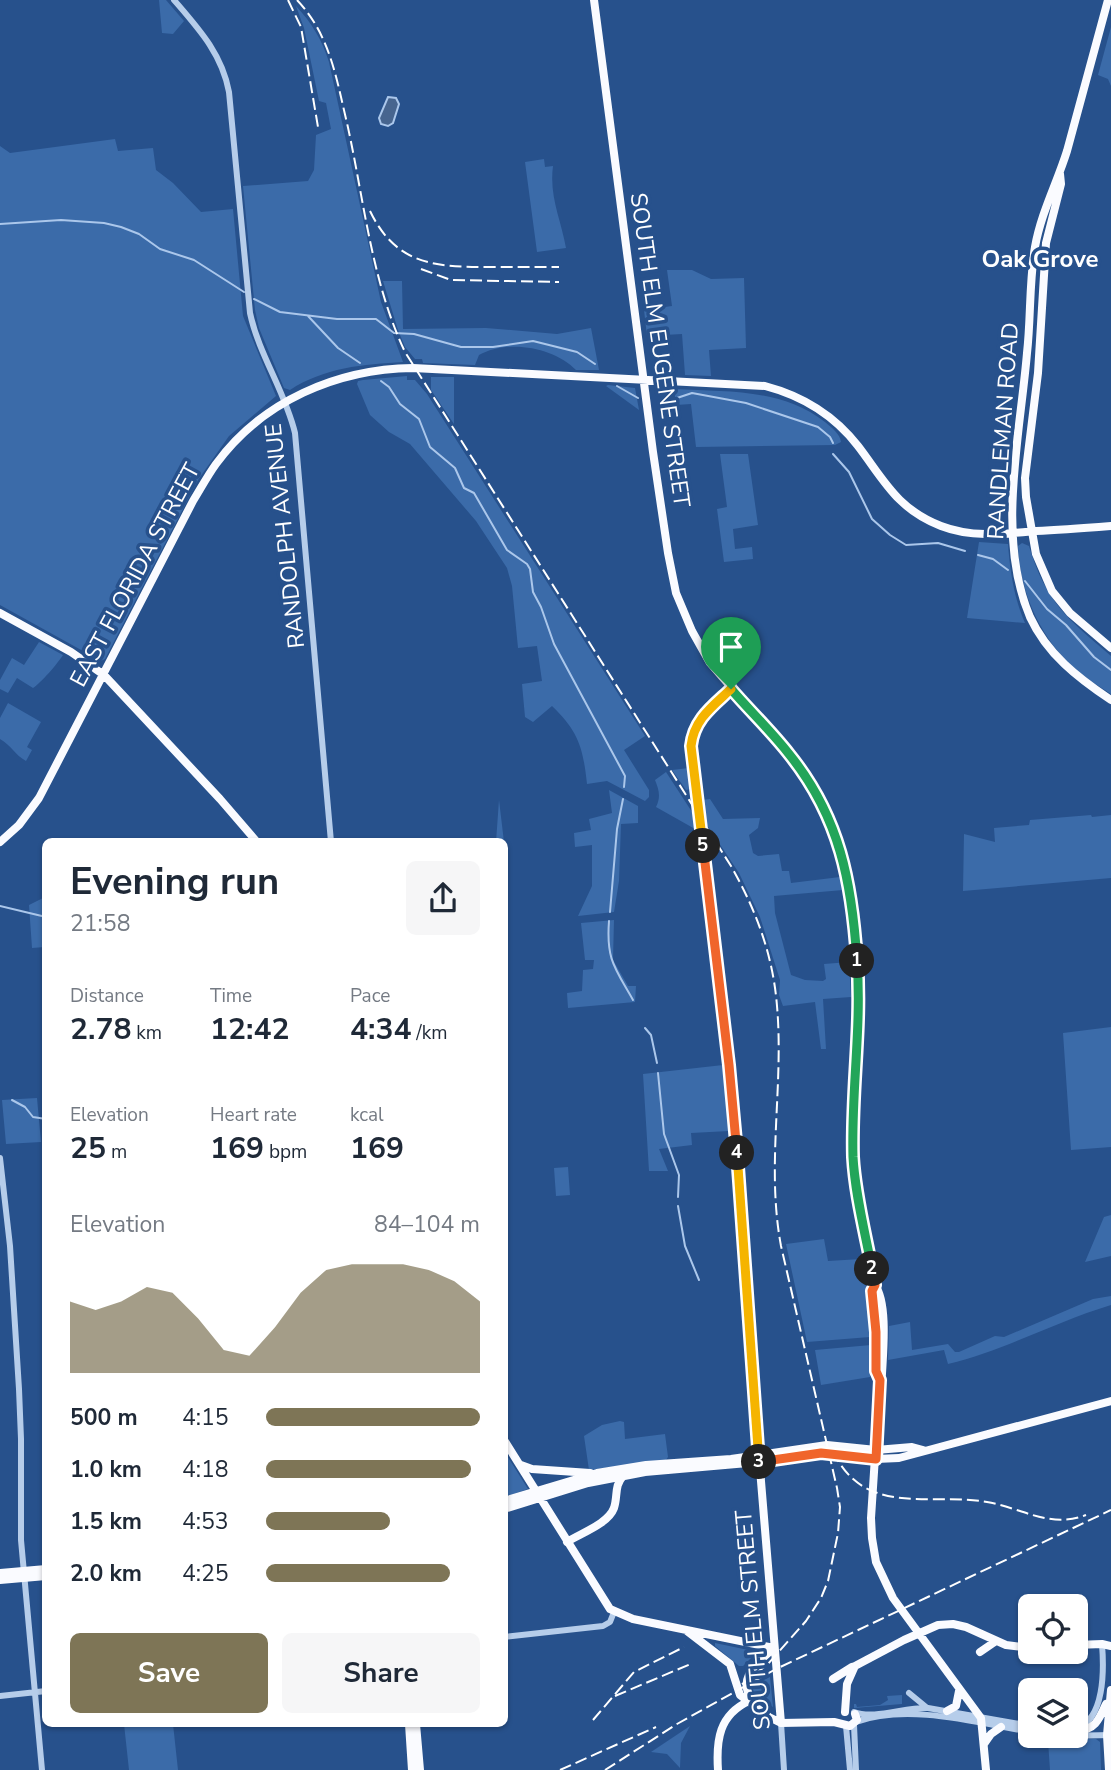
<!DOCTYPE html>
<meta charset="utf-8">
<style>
:root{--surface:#fff;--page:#f6f6f7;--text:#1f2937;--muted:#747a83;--accent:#7e7556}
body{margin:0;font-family:"Nunito Sans",sans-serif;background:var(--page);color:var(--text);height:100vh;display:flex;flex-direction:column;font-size:26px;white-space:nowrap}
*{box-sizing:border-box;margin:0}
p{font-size:23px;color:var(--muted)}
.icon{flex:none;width:38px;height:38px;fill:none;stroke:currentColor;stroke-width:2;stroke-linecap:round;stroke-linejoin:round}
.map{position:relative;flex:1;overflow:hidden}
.side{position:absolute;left:42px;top:838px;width:466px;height:889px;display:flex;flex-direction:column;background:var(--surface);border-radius:10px;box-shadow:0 2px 5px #0004}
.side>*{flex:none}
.fabs{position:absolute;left:1018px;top:1594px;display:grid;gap:14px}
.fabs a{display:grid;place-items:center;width:70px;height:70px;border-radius:10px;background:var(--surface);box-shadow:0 2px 5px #0004;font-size:35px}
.pin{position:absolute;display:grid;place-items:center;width:60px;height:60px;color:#fff;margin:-72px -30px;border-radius:50% 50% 50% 0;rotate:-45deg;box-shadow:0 0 7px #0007}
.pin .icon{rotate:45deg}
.km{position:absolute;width:35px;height:35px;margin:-18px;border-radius:50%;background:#222;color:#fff;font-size:19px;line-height:35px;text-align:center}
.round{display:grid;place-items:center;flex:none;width:74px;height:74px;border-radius:10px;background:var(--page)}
.overview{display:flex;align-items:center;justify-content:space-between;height:119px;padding:0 28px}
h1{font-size:38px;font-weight:700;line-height:52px}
.stats{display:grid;grid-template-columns:repeat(3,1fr);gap:10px;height:119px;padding:7px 28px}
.stats div{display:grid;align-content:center}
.stats b{font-size:30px;font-weight:700}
.stats small{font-size:19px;font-weight:400}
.stats p{font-size:19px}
.chart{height:196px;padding:14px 28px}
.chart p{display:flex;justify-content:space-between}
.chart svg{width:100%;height:126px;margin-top:7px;fill:var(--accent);opacity:.7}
.button{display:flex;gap:14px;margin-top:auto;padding:14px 28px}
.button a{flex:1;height:80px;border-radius:10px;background:var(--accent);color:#fff;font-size:28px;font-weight:700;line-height:80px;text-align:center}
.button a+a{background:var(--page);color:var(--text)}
ul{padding:0 28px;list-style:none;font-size:23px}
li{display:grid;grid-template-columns:112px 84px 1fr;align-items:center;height:52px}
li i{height:18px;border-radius:9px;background:var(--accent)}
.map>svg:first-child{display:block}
.green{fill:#3b6ba9}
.water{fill:#47658f;stroke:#abc7eb;stroke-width:2}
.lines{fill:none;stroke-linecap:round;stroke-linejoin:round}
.stream{stroke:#abc7eb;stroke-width:2}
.minor{stroke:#b6cdea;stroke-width:6}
.major{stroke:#fafbff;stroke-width:8}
.rail{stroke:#fff;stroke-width:2;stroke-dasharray:12 5;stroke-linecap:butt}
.split-1-casing{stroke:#fff;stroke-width:14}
.split-2-casing{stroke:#fff;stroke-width:14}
.split-3-casing{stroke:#fff;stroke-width:14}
.split-4-casing{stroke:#fff;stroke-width:14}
.split-5-casing{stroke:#fff;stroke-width:14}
.split-6-casing{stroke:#fff;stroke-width:14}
.split-1{stroke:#22a559;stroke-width:9}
.split-2{stroke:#22a559;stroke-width:9}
.split-3{stroke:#f0652b;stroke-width:9}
.split-4{stroke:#f5b400;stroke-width:9}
.split-5{stroke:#f0652b;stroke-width:9}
.split-6{stroke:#f5b400;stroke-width:9}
.labels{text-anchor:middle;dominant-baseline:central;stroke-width:7;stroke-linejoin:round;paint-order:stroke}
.street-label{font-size:23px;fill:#fff;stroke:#27518c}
.neighbourhood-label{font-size:24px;font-weight:bold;fill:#fff;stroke:#27518c}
</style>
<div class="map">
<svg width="1111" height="1770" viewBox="0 0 1111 1770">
<rect width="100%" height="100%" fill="#27518c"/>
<!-- green -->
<path class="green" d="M159,0H166L184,21L173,34L162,33Z
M296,6C312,23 322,40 329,62L381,302L403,362C364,364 323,368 290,390L284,388L259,328L255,310L243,186L308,181L314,170L316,135L331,129L326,103L319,101L304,28Z
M1111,27V86L1108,79L1098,75Z
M115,139L118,151L153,148L156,170L173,183L201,212L233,209L243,316L276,396L229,436L198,480L105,659L101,661L0,605V146L10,153Z
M544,159L545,167L553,166C549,197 561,219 566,248L537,252L525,162Z
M667,270H692L711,279L744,278L746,348L709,350L711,376L685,375L682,334L647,336L644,310L672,306Z
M383,281H402L403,329L486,328L557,334L591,328L599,370H576C554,347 508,339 479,355L475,365L423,363L422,359H415L405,347L398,330Z
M407,376V380H415L427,394L645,736L624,750L649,790V797L645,801L607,781L587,784C583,748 579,732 552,706L533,722L525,717L522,684L542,681L537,646L518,648L512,586L507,568L476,521L410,444L389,432L370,415L357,384L358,381L363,380Z
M431,377H454V424L431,390Z
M608,385L635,388L639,410L606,386Z
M674,389C727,392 781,388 825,422C832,428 840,434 841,442L835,445L696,447L691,404L676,405Z
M720,454H748L758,525L733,529L735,549L752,547L753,559L724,562L717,509L727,507Z
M979,542L1008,544C1010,571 1014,598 1025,623L967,618Z
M1022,543L1029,546C1046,603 1068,619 1111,656V694C1100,687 1089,680 1079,672C1042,642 1020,594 1018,546Z
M39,642L63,655C58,663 41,683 33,688L17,678L8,693L0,689V680L12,658L24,665Z
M8,703L41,722L27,747L32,750L26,761C15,755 11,745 0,739V718Z
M689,768L691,789L686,790L672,770Z
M666,772L694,815L695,829L656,807C661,797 659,790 655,780Z
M609,790L638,806V823L621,824L619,881L614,912L578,916L592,886V845L575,847L574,833L591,830L589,819L612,813Z
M710,799L723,819L760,818L758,828L749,835L753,853L758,856L779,854L782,871H789L791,883L840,877L843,890L774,896L775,913L791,975L805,980L823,981L826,979L824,964L849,962L851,997L823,999L826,1049H821L815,1002L783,1006L779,995L780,980L760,917L739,873L705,822L702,800Z
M499,800L504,842H496Z
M1091,815L1092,817L1111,815V878L963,891L964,834L995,842L994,828L1029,825L1030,820Z
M43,898L46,901L45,947L32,948L29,905Z
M614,920L613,960L628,986H636L635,1002L568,1008L567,993L582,991L583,970L593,969L594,960H585L581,923Z
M1111,1027V1147L1071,1150L1063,1033Z
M723,1065L729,1131L691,1133L692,1145L659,1149L668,1171H649L643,1074Z
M37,1098L41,1142L6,1144L2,1100Z
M568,1167L570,1195L556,1196L554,1168Z
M1111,1215V1256L1085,1262L1104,1217Z
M824,1239L828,1261L861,1259L871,1316L870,1337L807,1342L786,1244Z
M1111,1296V1305C1055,1322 1005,1350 948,1364L944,1350L888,1360L889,1326L910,1322L912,1350L948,1344L955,1352H959L995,1336L1004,1337L1093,1299Z
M871,1345L870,1377L821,1385L815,1350Z
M620,1421L624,1422L625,1439L665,1434L668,1457L666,1460L589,1470L584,1436L602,1425Z
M504,1451L528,1489L504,1497Z
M715,1643L753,1651L754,1655L743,1666H739L715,1646Z
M770,1677L773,1707L755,1696L752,1686Z
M902,1695V1704L854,1708V1704H856L857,1707L880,1705L888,1700L887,1696Z
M124,1724H173L178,1770H129Z
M690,1726L681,1743L680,1768L667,1754L651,1752Z
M1052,1739H1096L1100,1742L1101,1770H1050L1048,1741Z"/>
<!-- water -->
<path class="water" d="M388,97L396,98L399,104L393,123L388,126L381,124L379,118Z"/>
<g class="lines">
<!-- stream -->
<path class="stream" d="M0,224L61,220L104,223L121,227L139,234L160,249L194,260L244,292
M254,299L280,312L337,319H376L394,333L414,334L461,347H493L533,341L577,352L595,364
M308,316L338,348L360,363
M381,381L389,387L400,404L419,419L430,447L455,468L464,488L474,493L507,550L527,564L530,569L533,592L541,607L554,644L625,776L624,787
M617,386L638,398
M677,398L692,393L746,403L818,427L830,437L833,443
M833,454L849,472L872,519L890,535L906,545L938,543L965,551
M978,555L993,559L1008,570
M1025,581L1047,609L1066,625L1094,657L1111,670
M0,906L46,917
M610,912L617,829L623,799
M609,921C606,960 615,968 633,1000
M645,1028L651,1035L657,1063
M658,1073L664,1134L679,1175L678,1197
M12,1100L25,1107L33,1117L46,1119
M678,1206L685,1246L699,1280"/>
<!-- minor -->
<path class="minor" d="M174,0C199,29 222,54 229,92L250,313C259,355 285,391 295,433L331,842
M731,689C713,706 693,719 691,745L729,1065L759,1456
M0,1158L10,1246L19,1389L21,1439V1540L42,1770
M504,1637L603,1626L610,1622L614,1612
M909,1693L926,1707
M0,1696L46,1691
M854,1712C874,1720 905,1707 928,1708L1031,1726
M856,1722C908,1703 978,1723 1031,1732
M781,1723L784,1770
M854,1725L856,1770
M846,1726L850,1770
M1076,1728C1105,1720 1104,1669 1102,1644
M1063,1736L1111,1735"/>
<!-- major -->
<path class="major" d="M594,0L653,452L668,553L676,593L692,631L710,663L790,755L810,783L834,829L849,883L856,940L860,1007L853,1118L854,1162L875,1285C888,1303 883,1352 882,1374L880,1380L871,1518L872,1538L876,1562L893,1598L981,1718L986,1770
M1108,0L1067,151C1057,183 1041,213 1035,247C1029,282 1031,318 1027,353C1020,436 996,538 1030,617C1047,654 1078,678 1111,700
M1060,174L1061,184L1046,243L1038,373L1025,478L1026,497L1036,554L1052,591L1070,613L1111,648
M0,613L71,652L104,675L220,799L257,842
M0,842L19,825L39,798L193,501C201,488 208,475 216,464C262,401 337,369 413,368L765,386C803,396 834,415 858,446C884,480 897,509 941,526C972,538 1004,534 1036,531C1061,530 1086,528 1111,526
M875,1285L872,1291L876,1332V1371L880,1380
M504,1440L610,1609L633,1619L774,1648
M759,1457L781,1723
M521,1465L532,1469L590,1473
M504,1501L597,1473L646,1465L731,1459L827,1445L876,1450L912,1447L923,1450
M504,1509L588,1483L645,1472L759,1462L821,1453L876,1459L899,1458L1111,1401
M567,1542C581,1533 608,1524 614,1508C618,1496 614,1486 623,1476
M0,1573L46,1569
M0,1580L46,1576
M687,1631L730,1664L740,1695L769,1717L781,1723L834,1722L850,1726L857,1720L855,1714
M1076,1645L1102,1644L1111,1646
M980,1652L996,1641
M833,1679L852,1667
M756,1705C733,1680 757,1663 774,1648
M947,1711L956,1706L959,1691
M845,1712L847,1684L855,1666L904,1640L938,1625L953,1624L966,1627L1006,1645L1031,1648
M409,1724L412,1770
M416,1724L420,1770
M1076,1731C1095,1730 1099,1720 1106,1704
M984,1744L991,1734L1001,1727
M718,1770C716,1740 719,1715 749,1701
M1109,1770L1107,1735L1111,1690"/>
<!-- rail -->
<path class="rail" d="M288,0L301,27L318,127
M297,0C330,35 336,77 347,123C364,199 371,280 405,352L731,866C756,910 773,955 777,1006C784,1086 766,1166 781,1246L837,1488L840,1507L838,1533L828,1581L821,1598L806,1621L768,1664L741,1685
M370,211C396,265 435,267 488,267C512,267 535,267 559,267
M421,269L451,280L559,282
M833,1451C864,1518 930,1492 987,1502C1022,1508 1050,1529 1086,1515
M615,1696L693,1663
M593,1720L634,1672L684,1647
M560,1770L656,1727
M605,1770L677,1724L776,1669L1111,1510"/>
</g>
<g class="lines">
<!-- split-1 casing -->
<g class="split-1-casing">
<path id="split-1" d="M731,689C750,711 771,731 789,754C840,817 852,883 857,961"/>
</g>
<!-- split-2 casing -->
<g class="split-2-casing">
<path id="split-2" d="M857,961C862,1027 851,1091 853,1157C855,1194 865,1232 872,1269"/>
</g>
<!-- split-3 casing -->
<g class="split-3-casing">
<path id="split-3" d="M759,1462L821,1453L876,1459L880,1380L876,1371V1332L872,1291L875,1285L872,1269"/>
</g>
<!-- split-4 casing -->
<g class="split-4-casing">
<path id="split-4" d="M737,1153L759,1462"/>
</g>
<!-- split-5 casing -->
<g class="split-5-casing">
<path id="split-5" d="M703,846L729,1065L737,1153"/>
</g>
<!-- split-6 casing -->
<g class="split-6-casing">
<path id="split-6" d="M703,846L691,746C694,719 713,706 731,689"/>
</g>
<!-- split-1 -->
<use href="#split-1" class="split-1"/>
<!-- split-2 -->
<use href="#split-2" class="split-2"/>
<!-- split-3 -->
<use href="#split-3" class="split-3"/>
<!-- split-4 -->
<use href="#split-4" class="split-4"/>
<!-- split-5 -->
<use href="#split-5" class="split-5"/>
<!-- split-6 -->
<use href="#split-6" class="split-6"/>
</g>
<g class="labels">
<!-- street labels -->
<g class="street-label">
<text transform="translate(660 350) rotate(82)">SOUTH ELM EUGENE STREET</text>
<text transform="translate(1003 431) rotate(-86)">RANDLEMAN ROAD</text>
<text transform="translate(285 536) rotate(-96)">RANDOLPH AVENUE</text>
<text transform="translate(135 575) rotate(-62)">EAST FLORIDA STREET</text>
<text transform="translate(753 1620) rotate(-95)">SOUTH ELM STREET</text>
</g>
<!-- neighbourhood labels -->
<g class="neighbourhood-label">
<text x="1040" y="259">Oak Grove</text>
</g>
</g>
</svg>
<div class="fabs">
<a><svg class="icon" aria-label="locate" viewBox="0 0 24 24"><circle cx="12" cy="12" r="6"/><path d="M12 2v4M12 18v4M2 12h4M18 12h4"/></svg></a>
<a><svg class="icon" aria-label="layers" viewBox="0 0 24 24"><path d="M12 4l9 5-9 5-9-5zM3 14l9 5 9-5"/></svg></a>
</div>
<div class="pin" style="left:731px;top:689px;background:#1e9e55"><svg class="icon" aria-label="arrive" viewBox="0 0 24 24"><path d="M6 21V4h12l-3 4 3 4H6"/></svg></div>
<b class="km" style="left:857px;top:961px">1</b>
<b class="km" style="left:872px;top:1269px">2</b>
<b class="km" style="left:759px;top:1462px">3</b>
<b class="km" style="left:737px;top:1153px">4</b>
<b class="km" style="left:703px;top:846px">5</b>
<section class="side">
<div class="overview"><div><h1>Evening run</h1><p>21:58</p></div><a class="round"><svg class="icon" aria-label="share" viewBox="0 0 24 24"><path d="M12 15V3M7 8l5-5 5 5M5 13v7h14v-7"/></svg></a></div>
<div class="stats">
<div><p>Distance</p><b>2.78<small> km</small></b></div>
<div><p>Time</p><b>12:42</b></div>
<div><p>Pace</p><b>4:34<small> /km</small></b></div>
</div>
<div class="stats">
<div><p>Elevation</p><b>25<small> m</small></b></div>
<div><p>Heart rate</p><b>169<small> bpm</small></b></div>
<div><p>kcal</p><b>169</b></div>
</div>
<div class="chart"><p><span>Elevation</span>84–104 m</p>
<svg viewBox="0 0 160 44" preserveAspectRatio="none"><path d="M0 44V19L10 22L20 19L30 14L40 16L50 25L60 36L70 38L80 28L90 16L100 8L110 6L120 6L130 6L140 8L150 12L160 19V44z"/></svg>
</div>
<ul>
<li><b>500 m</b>4:15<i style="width:100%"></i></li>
<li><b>1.0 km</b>4:18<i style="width:96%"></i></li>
<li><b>1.5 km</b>4:53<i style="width:58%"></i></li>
<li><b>2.0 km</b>4:25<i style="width:86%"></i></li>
</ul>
<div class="button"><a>Save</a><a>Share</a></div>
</section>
</div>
